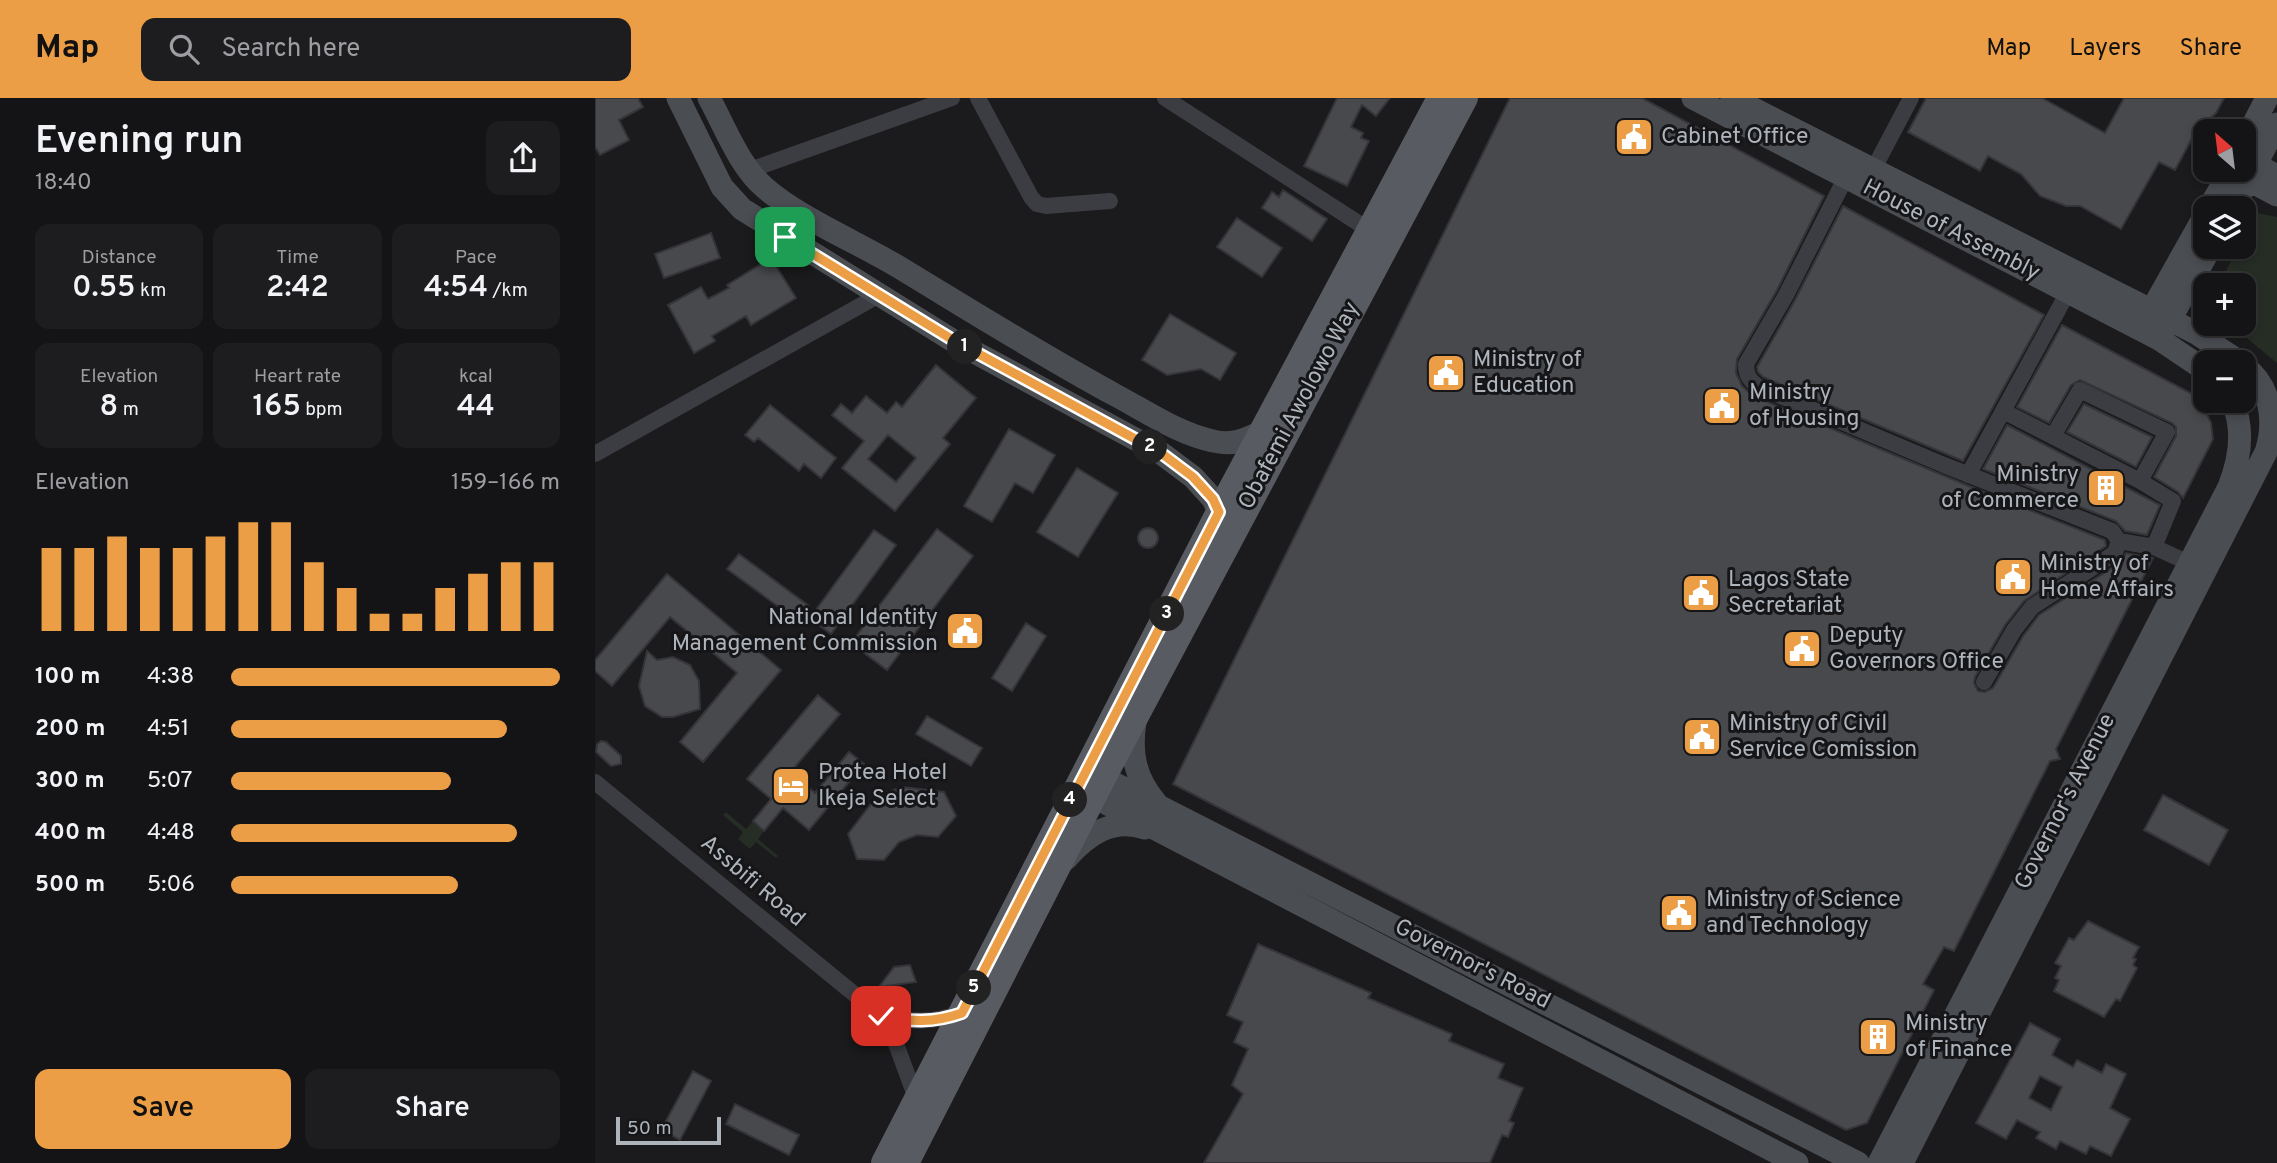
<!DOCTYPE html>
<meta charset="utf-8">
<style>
:root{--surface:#141416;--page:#1d1d1f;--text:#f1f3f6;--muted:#9d9ea1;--line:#333335;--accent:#eb9e45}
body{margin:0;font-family:Overpass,sans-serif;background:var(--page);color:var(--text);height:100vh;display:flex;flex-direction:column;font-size:26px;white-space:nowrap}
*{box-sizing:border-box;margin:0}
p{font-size:23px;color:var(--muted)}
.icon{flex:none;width:38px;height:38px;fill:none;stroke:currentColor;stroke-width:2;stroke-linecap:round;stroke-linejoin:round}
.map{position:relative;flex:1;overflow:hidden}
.panel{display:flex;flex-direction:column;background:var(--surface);width:595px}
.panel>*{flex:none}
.needle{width:46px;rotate:332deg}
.buttons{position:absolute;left:1598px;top:21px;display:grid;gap:14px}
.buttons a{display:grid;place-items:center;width:63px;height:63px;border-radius:14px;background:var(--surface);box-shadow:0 4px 10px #0003,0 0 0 2px var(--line);font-size:35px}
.scale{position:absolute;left:21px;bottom:18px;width:105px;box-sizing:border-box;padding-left:7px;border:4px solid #aeb4bc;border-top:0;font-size:19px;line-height:24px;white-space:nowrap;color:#aeb4bc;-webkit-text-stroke:5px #161618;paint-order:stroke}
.pin{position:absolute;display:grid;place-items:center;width:60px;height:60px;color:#fff;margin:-30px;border-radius:14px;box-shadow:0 4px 10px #0006}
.km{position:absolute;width:35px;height:35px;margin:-18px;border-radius:50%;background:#222;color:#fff;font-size:19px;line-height:35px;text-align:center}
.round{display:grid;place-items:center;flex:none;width:74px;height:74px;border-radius:14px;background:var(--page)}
.head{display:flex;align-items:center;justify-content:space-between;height:119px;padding:0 35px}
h1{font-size:38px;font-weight:600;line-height:52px}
.stats{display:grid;grid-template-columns:repeat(3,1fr);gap:10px;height:119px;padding:7px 35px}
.stats div{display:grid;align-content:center;border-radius:14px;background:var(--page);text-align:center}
.stats b{font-size:30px;font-weight:600}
.stats small{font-size:19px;font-weight:400}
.stats p{font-size:19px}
.chart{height:196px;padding:14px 35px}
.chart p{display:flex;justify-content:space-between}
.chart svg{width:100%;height:126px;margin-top:7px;stroke:var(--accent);stroke-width:6}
.button{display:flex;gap:14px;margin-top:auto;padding:14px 35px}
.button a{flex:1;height:80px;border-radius:14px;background:var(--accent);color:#111;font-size:28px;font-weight:600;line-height:80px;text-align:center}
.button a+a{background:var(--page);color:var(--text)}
ul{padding:0 35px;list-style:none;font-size:23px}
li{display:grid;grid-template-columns:112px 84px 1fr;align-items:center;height:52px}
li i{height:18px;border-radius:9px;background:var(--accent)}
header{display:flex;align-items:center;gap:42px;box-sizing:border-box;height:98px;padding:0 35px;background:var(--accent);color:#111}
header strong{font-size:33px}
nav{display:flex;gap:38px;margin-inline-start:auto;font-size:24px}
.search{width:490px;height:63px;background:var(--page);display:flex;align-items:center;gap:18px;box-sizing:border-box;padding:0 24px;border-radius:14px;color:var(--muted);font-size:26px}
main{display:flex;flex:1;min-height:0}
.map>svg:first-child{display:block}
.green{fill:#252d25}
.building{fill:#48494d;stroke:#353539;stroke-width:2;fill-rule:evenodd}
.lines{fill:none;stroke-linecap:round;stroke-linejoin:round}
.street{stroke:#3c3d42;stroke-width:16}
.secondary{stroke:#4a4d52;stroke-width:23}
.primary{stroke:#585b61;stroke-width:26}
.route-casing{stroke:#fff;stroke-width:14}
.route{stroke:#eb9e45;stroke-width:9}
.labels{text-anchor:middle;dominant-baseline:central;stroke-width:6;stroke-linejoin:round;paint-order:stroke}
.poi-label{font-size:23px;fill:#aeb4bc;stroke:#161618;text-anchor:start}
.street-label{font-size:23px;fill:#aeb4bc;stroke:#161618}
</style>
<header>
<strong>Map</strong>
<div class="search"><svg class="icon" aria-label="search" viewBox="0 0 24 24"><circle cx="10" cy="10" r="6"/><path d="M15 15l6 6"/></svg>Search here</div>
<nav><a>Map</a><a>Layers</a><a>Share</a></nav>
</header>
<main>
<section class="panel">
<div class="head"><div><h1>Evening run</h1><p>18:40</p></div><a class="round"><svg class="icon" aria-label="share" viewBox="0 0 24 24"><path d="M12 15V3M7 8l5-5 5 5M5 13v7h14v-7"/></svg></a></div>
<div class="stats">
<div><p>Distance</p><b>0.55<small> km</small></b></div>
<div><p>Time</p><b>2:42</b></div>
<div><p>Pace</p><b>4:54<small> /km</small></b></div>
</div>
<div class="stats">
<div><p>Elevation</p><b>8<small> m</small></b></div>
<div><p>Heart rate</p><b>165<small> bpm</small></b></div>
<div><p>kcal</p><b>44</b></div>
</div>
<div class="chart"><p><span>Elevation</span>159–166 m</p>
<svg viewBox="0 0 160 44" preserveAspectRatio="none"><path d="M5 44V15M15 44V15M25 44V11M35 44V15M45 44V15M55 44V11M65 44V6M75 44V6M85 44V20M95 44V29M105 44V38M115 44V38M125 44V29M135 44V24M145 44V20M155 44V20"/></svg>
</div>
<ul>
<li><b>100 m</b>4:38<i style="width:100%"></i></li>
<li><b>200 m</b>4:51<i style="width:84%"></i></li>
<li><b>300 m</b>5:07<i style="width:67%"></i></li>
<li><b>400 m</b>4:48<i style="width:87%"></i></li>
<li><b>500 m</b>5:06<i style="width:69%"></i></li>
</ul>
<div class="button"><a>Save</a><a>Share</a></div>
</section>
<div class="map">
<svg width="1682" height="1065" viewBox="0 0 1682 1065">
<rect width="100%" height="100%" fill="#1b1b1d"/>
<!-- green -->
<path class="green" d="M1663,115L1682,119V265L1635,226H1648V187H1624L1643,149H1648C1648,136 1652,124 1663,115Z
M131,714L151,731L158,723L169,733L163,741L183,758L181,760L161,744L155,751L143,741L148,734L128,717Z"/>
<!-- building -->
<path class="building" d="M0,0H43L48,9L24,22L34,42L5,57L0,49Z
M742,0H795L781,18L767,7L756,29L768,35L766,40L774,43L752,88L709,68Z
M915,0H1047L1229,98L1182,192L1142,261L1141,275L1147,288L1158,298L1369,386L1510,442L1511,448L1429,503L1410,527L1380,579L1379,585L1383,593L1390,594L1398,590L1428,538L1444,517L1526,464L1531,455L1558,460L1461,651L1465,661L1455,663L1359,853L1349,849L1328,886L1339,892L1272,1025L1251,1032L578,686Z
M1331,0H1447L1510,35L1529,0H1629L1621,15L1601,33L1580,72L1564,64L1526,131L1485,108H1471L1445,98L1426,76L1393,58L1385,73L1313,34Z
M688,92L732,121L717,143L667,110L677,94L684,99Z
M1248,108L1449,217L1368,363L1168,279L1163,274L1162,269L1200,202Z
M642,120L687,150L667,179L622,149Z
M116,135L125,160L69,180L60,156Z
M176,160L201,200L156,227L151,218L117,238L120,243L99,255L73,207L106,189L113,201L134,190L132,187Z
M575,216L641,255L625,282L606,271L572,277L547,262Z
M1467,227L1601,298L1608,308L1616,325L1618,341L1588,400L1583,394L1559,379L1581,338V329L1577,325L1485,282L1476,287L1454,325L1422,309Z
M341,267L381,300L348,340L355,346L300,413L247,370L269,343L237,317L246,306L257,315L271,298L292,315L301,304L307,309ZM293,337L321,360L301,384L273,361Z
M1489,306L1557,339L1541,369L1472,334Z
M175,307L241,360L226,380L209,366L204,373L163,340L159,344L150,337Z
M1412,327L1565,407L1552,437L1530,433L1521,423L1388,371Z
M414,331L460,357L438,395L420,385L397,424L369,408Z
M482,370L523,395L483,459L442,434Z
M543 440a10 10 0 1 1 20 0a10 10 0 1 1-20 0Z
M342,431L378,458L292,572L256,545Z
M279,432L301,447L236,536L215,520Z
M144,456L214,508L203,523L132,471Z
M72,476L186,572L108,664L85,644L142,575L75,519L17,588L0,573V562Z
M431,525L451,538L417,593L397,580Z
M52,553L62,562L78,559L95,567L104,583L105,611L78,619H67L50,608L44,588Z
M223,597L245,616L199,670L205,675L201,679L220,695L254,654L269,666L214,732L188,710L169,733L158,723L176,701L152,681Z
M332,618L387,650L376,668L321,636Z
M6,643L11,644L26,658V666L16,668L1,654L2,646Z
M307,689L349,694L361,718L343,739L322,737L304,744L289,762L262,761L253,736L282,698Z
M1568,697L1633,732L1614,767L1549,732Z
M1493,823L1544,849L1538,860L1541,861L1538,867L1542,870L1525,903L1521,901L1509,919L1459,893L1464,882L1460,880L1466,868L1460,865L1474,840L1479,842Z
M663,846L776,895L773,900L857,936L854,943L909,966L903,980L928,990L914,1023L919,1025L913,1039L907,1037L895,1065H609L648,996L637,987L653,951L639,944L648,924L632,917Z
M315,867L321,884L284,889L299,869Z
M1435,925L1465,941L1457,957L1478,969L1482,962L1507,975L1511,966L1531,976L1515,1010L1535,1021L1516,1058L1495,1048L1491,1056L1465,1043L1461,1051L1441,1040L1445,1034L1422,1022L1411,1041L1381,1025ZM1445,978L1467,989L1456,1012L1434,1000Z
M98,973L116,983L85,1042L66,1032Z
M140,1006L204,1037L194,1057L131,1026Z"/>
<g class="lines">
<!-- street -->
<path class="street" d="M383,0L436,99L442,106L451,108L515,103
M570,0L774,132
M155,72L357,0
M1278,72L1316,0
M1251,79L1191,197L1151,266C1151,277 1154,281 1162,288L1349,367L1517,433L1524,443L1520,455L1437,509L1419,532L1389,584
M1408,313L1545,383L1578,403L1559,449L1524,443
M1458,338L1485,292L1572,334L1545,383
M0,356L286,196
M1373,377L1473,194
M1559,449L1594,465
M0,684L286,918L297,935L322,1003
M286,918C315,924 338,925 366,915"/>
<!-- secondary -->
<path class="secondary" d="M83,0L127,89L147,111L357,242L566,355L598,379L618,401L624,414
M114,0C130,29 144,68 170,90C207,122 265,145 307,171C378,214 448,258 522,298C552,314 584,336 618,343C637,348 650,342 668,333
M1098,0L1564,241L1610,272
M1137,0L1601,235L1645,264
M1648,46L1672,0
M1648,60L1682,78
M1635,72L1682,97
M1614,110L1636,72
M1638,110L1682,26
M1550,224L1610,117
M1569,232L1616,149
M540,624C535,656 540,680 561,705
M493,672L1263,1065
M484,691L1202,1065
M471,761C492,737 517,719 550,730
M1284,1065L1634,389C1645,361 1650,331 1637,303
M1307,1065L1671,354C1681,323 1676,288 1648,267"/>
<!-- primary -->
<path class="primary" d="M289,1065L624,414L845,0
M311,1065L508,680L870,0"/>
</g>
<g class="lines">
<!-- route casing -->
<g class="route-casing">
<path id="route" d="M190,139L358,242L566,355L598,379L618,401L624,414L367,915C339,925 315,924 286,918"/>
</g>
<!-- route -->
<use href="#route" class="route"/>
</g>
<!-- icons -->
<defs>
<g id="civic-square" transform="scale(2.0125)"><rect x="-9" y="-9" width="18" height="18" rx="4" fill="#eb9e45" stroke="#161618"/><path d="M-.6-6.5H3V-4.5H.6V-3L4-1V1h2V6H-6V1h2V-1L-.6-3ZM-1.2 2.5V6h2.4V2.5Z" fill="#fff"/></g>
<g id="building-square" transform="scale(2.0125)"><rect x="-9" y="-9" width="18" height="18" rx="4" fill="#eb9e45" stroke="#161618"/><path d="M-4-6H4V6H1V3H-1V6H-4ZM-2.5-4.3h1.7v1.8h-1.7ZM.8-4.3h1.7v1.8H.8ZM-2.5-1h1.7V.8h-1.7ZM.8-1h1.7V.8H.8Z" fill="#fff"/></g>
<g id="hotel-square" transform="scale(2.0125)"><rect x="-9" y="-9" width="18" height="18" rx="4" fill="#eb9e45" stroke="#161618"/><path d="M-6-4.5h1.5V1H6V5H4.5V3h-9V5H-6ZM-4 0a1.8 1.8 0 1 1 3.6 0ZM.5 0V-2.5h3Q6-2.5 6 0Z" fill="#fff"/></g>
</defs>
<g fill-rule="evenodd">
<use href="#civic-square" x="1039" y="39"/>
<use href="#civic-square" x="851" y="275"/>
<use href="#civic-square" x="1127" y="308"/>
<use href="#building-square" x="1511" y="390"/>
<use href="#civic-square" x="1418" y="479"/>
<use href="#civic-square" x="1106" y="495"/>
<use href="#civic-square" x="370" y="533"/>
<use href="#civic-square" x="1207" y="551"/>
<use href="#civic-square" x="1107" y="639"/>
<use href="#hotel-square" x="196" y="688"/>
<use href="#civic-square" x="1084" y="815"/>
<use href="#building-square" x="1283" y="939"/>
</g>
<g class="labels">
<!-- poi labels -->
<g class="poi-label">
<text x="1066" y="39">Cabinet Office</text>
<text x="878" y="262">Ministry of<tspan x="878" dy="26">Education</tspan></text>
<text x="1154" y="295">Ministry<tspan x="1154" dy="26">of Housing</tspan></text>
<text x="1484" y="377" text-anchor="end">Ministry<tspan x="1484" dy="26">of Commerce</tspan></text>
<text x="1445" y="466">Ministry of<tspan x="1445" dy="26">Home Affairs</tspan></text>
<text x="1133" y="482">Lagos State<tspan x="1133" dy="26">Secretariat</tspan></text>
<text x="343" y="520" text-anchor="end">National Identity<tspan x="343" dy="26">Management Commission</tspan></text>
<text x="1234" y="538">Deputy<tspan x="1234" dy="26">Governors Office</tspan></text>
<text x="1134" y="626">Ministry of Civil<tspan x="1134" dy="26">Service Comission</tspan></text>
<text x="223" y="675">Protea Hotel<tspan x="223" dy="26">Ikeja Select</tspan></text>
<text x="1111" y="802">Ministry of Science<tspan x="1111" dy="26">and Technology</tspan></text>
<text x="1310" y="926">Ministry<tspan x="1310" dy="26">of Finance</tspan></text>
</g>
<!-- street labels -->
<g class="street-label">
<text transform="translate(1356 133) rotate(27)">House of Assembly</text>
<text transform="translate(705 308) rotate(-62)">Obafemi Awolowo Way</text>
<text transform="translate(1471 704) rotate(-63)">Governor's Avenue</text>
<text transform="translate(157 784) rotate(40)">Assbifi Road</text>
<text transform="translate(877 867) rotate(27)">Governor's Road</text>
</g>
</g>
</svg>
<div class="buttons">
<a><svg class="needle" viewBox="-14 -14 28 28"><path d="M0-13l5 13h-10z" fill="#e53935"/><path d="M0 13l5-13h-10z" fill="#9d9ea1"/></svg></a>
<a><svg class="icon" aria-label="layers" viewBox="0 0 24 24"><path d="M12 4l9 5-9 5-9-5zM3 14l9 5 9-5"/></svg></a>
<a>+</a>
<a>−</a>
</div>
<div class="scale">50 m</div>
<div class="pin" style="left:190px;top:139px;background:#1e9e55"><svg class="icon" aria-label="arrive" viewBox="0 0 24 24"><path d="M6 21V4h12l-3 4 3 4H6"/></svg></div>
<div class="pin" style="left:286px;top:918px;background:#d93025"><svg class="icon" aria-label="check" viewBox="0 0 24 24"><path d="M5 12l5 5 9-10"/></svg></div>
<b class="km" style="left:370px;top:249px">1</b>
<b class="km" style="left:555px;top:349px">2</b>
<b class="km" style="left:572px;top:516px">3</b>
<b class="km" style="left:475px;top:702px">4</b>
<b class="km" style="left:379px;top:890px">5</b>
</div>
</main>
